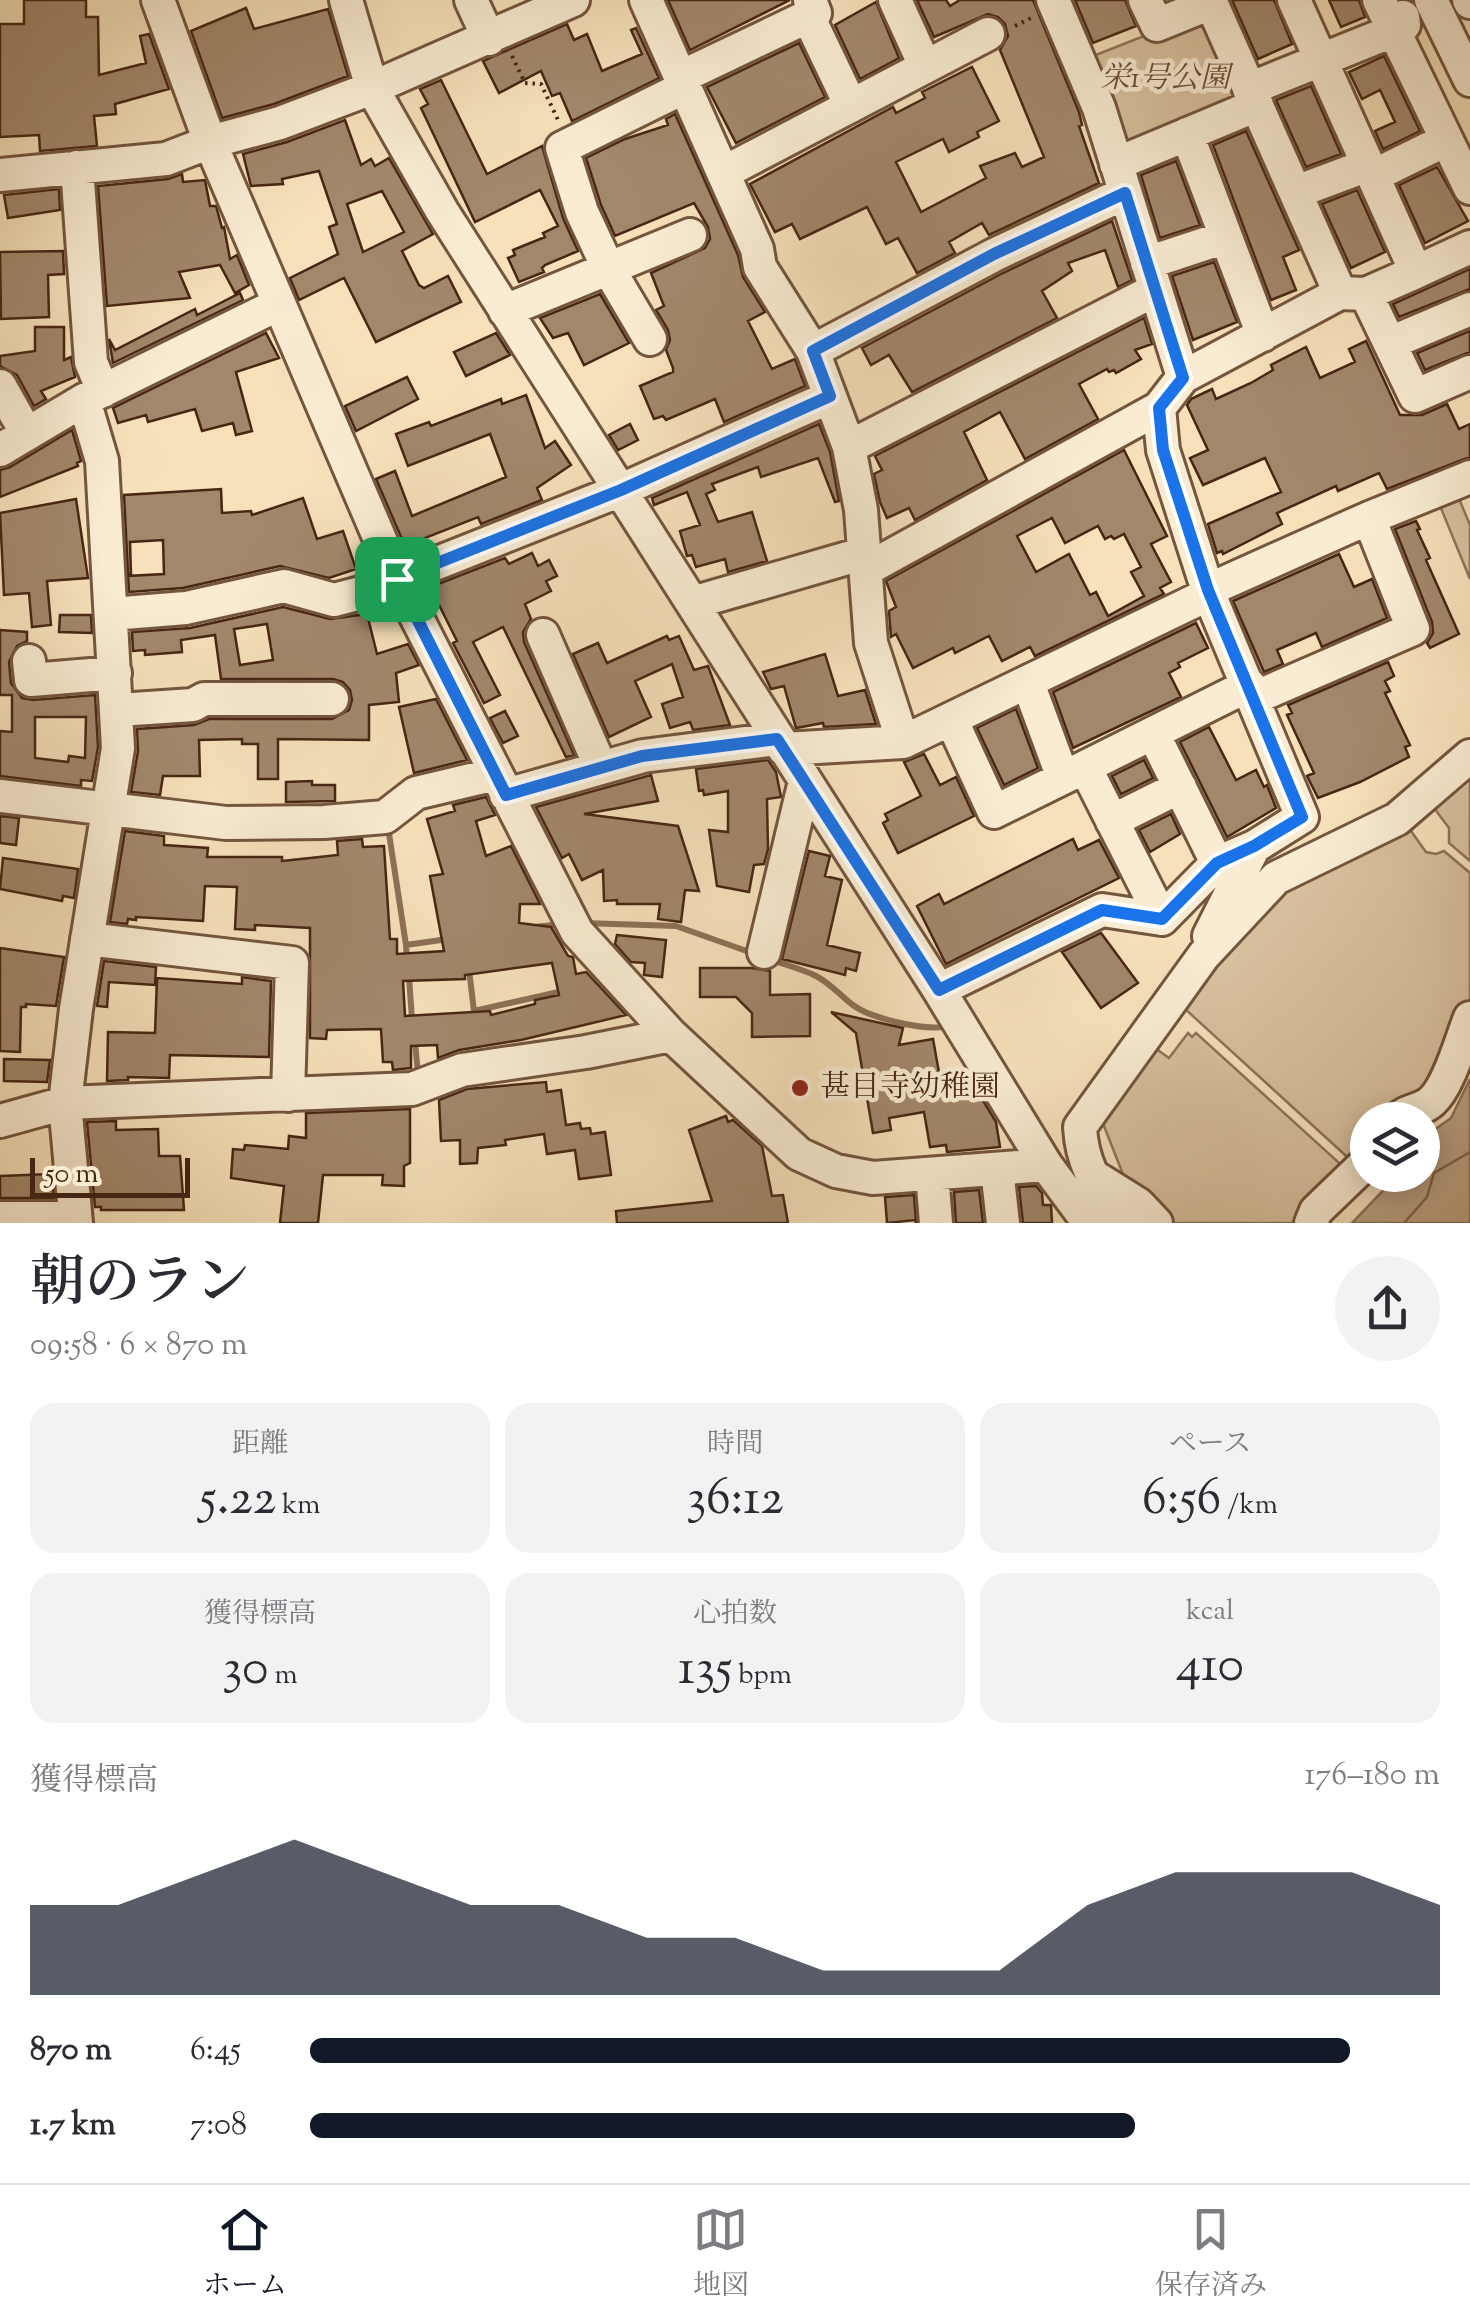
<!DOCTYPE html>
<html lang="ja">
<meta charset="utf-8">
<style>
:root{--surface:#fff;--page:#f2f2f3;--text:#2b2b33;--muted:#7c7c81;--line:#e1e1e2;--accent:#111827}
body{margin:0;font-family:"Sorts Mill Goudy","Noto Serif JP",serif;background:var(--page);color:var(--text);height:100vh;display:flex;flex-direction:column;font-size:38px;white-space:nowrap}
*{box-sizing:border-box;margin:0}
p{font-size:32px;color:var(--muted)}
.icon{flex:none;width:55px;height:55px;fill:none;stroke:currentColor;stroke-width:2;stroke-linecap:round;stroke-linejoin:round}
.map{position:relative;height:1223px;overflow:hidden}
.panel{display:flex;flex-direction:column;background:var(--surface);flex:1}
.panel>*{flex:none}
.buttons{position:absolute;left:1350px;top:1102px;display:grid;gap:20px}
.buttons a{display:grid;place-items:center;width:90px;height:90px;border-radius:50%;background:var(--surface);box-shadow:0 5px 25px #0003;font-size:50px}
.scale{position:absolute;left:30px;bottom:25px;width:160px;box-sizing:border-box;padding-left:10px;border:5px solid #482614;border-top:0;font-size:28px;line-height:35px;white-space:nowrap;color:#482614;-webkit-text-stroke:8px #f9ecd3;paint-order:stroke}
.pin{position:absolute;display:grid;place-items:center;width:85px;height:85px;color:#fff;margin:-42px;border-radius:20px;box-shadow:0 5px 15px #0006}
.round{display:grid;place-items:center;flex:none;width:105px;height:105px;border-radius:52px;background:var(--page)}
.head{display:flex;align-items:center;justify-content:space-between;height:170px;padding:0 30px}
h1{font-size:55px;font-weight:600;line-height:75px}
.stats{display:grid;grid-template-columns:repeat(3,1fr);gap:15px;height:170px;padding:10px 30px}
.stats div{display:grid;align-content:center;border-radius:25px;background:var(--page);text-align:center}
.stats b{font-size:50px;font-weight:600}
.stats small{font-size:28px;font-weight:400}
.stats p{font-size:28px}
.chart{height:280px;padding:20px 30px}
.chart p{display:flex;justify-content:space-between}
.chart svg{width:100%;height:180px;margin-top:10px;fill:var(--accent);opacity:.7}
ul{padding:0 30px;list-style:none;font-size:32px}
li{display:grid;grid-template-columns:160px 120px 1fr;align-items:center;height:75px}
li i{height:25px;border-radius:12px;background:var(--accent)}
.tabs{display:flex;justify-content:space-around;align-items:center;height:140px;border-top:2px solid var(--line);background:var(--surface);font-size:28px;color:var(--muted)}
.tabs a{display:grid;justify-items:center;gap:5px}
.tabs .selected{color:var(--accent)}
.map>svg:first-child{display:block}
.green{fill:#d8c19f;stroke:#90745a;stroke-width:2.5}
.water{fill:#bba182;stroke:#8d7056;stroke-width:2.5}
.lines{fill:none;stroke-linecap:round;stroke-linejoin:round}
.shore{stroke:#82644b;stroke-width:2.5}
.stream{stroke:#8d7056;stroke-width:6}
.building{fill:#a2876b;stroke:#482614;stroke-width:2.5;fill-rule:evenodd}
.minor-casing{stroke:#74553e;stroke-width:38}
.path{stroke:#482614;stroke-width:4;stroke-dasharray:2.5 5;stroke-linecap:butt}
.minor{stroke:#f9ecd3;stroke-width:32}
.route-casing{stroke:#fff;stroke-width:20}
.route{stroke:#1a73e8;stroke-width:12}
.poi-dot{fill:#8f2418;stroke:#f9ecd3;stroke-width:4}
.labels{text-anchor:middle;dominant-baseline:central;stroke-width:9;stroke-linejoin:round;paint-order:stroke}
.park-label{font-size:30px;font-style:italic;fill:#6c4d37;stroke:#f9ecd3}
.poi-label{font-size:30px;fill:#482614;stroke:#f9ecd3;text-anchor:start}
</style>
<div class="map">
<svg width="1470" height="1223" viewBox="0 0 1470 1223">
<rect width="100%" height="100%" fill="#f6e1bb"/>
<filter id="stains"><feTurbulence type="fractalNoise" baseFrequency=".002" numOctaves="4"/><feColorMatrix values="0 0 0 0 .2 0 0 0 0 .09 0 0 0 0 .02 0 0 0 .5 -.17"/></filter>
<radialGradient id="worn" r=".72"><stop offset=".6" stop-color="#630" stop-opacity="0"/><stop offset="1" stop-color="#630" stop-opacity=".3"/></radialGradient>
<!-- green -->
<path class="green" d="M1197,15L1207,18L1240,92L1235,103L1129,145L1120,141L1088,58Z
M1455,489L1470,525V579L1436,496Z
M1470,772V861L1449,843V828L1431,804Z
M1406,824L1426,852L1436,854L1444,851L1470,873V1004L1434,1090L1389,1120H1368L1367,1147L1355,1164L1184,1008L1251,919L1302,876Z
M1188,1033L1192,1037L1196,1033L1348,1171L1305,1223H1162L1128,1187L1102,1121L1155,1048L1169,1058Z"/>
<!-- water -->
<path class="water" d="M1470,1079V1223H1352L1398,1175H1422L1423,1138L1451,1118Z"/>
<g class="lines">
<!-- shore -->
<path class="shore" d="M1404,1223L1427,1197L1434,1173L1470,1152"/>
<!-- stream -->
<path class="stream" d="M388,827L406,945
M583,923L676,926L755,954
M535,927L561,924
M407,960L406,945L448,939
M772,960C786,965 802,969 816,976C830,983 841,996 853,1005C870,1018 921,1030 942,1027
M469,970L474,1011L563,991
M409,977L412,1019
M415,1042L418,1074"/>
</g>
<!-- building -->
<path class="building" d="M24,0H86V17H98L99,75L146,63L140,36L149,34L169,89L115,104L116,114L94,116L97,146L40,151L39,135L0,137V24H24Z
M668,0H790L690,50Z
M917,0H946L950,6L960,0H1033L1079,112L1082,125L1079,126L1099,183L989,235L982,223L949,242L955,253L917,273L898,238L886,244L867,207L800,239L792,224L775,232L750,184L893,107L896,113L925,98L922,92L972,67L999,121L977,132L979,137L949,152L943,139L896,162L921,212L986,178L980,166L1015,153L1022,167L1044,157L1000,50L1008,36L1005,24L998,17L988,14L934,37Z
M1075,0H1125L1136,26L1093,43Z
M1232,0H1274L1292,44L1258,59Z
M1329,0H1359L1365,17L1341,27Z
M876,2L899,58L860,79L835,25Z
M246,8L254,29L328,9L348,76L274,104L222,118L191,31Z
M567,24L574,40L587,34L602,71L642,54L631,30L636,28L659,78L572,121L560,93L552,96L541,71L499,93L483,61Z
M799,43L825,97L736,143L707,87Z
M1384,56L1420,131L1383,149L1375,131L1395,122L1380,90L1362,99L1349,72Z
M441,80L487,174L542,146L563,218L578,251L545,265L542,268L544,272L519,282L508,258L515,255L513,250L545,237L543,233L558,226L540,190L475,222L421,108L428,104L420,89Z
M1311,86L1341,154L1306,167L1276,100Z
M675,114L738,255L743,277L765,312L748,321L772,369L795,359L805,386L724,422L715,399L666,420L663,416L654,419L640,386L673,372V368L666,350L670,340L668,330L656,310L664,306L651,273L705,248L710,239L708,227L694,203L615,236L601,205L586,158L625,139L668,125L666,119Z
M345,120L361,165L371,159L375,166L389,158L433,234L402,251L419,285L424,288L448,276L461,302L376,342L344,278L299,300L290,278L338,254L329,227L337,224L319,171L282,179L283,184L251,186L243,154L287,142ZM382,191L404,232L363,252L347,204Z
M1246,131L1299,250L1283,257L1296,290L1271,300L1213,145Z
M1176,161L1200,225L1160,238L1141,175Z
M1437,167L1468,221L1425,243L1399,185Z
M182,174L183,182L205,180L210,206H216L222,228L224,227L230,259L237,255L249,285L235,293L220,265L179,272L190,298L107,306L98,186L168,179Z
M59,189L60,210L8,218L4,195Z
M1357,190L1385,252L1351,268L1322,204Z
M1112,221L1132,280L1118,287L1105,250L1068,263L1072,271L1042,291L1057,318L912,392L889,355L871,365L862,348L1003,273Z
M63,251L64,274L48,275L49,317L1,319L0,252Z
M1214,262L1237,322L1193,340L1172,276Z
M1470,269V289L1399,317L1393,304Z
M240,293L243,300L113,363L109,339L115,350L195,309L197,315Z
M600,294L629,343L584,365L568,333L553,338L540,318Z
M1144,318L1152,344L1135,350L1141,359L1116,373L1114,370L1109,372L1107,369L1079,384L1098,419L1025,459L1000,412L964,432L987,480L915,520L909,508L887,518L880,502L874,474L882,470L875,456Z
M35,327H64V360L71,357L75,377L41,391L46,399L34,406L17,375L0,366V356L35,351Z
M1470,331V352L1425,370L1417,353Z
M266,333L279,358L236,372L252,431L236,435L233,423L202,431L195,409L148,422L146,415L118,423L113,408Z
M496,333L510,355L466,376L454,352Z
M1366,341L1400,415H1422L1447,404L1459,429L1470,424V457L1387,489L1379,473L1338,491L1336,486L1277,513L1282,524L1223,554L1222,551L1217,553L1208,524L1281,492L1265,458L1203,485L1190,458L1208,450L1187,405L1191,399L1212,389L1216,399L1251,383L1273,370L1271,365L1306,347L1320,378L1355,362L1349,349Z
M407,377L418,399L356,431L345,406Z
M526,395L545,448L555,441L571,465L537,488L542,500L481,524L478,517L405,546L376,479L395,471L412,516L506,477L490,434L408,466L396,434L429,422L431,426L501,399L502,404Z
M630,424L638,440L618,450L609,435Z
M819,424L830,452L839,501L835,502L818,458L761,477L758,467L712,484L715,490L706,494L718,522L752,512L767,561L728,572L725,559L696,567L692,555L687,556L680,531L700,525L687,492L654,505L652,498Z
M72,430L81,461L77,463L78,466L0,497V470L10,467Z
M1124,450L1167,536L1151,544L1171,582L1160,588L1164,594L1035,656L1030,647L1002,661L989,636L955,653L953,648L913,668L896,634L891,637L889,611L896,607L886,581ZM1052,518L1065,543L1098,526L1105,539L1111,536L1114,539L1124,534L1141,567L1131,572L1144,596L1108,616L1096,592L1090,595L1069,554L1036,572L1017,536Z
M221,489L222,513L251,511L252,515L303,498L317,539L343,531L356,569L329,578L280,566L183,588L129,592L128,576L164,574L163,540L130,542L131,574H128L124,495Z
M76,499L88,578L47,581L51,625L32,627L29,593L4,595L0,513Z
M1416,521L1420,529L1417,530L1430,558L1426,560L1459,634L1430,648L1427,643L1433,633L1432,622L1395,529Z
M532,553L538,566L549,560L557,576L546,581L551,591L525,604L531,619L523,632L524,642L574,755L566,757L503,627L473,642L500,695L484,703L453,643L457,641L438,603L434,604L425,589L505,558L509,564Z
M1339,554L1354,587L1372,579L1387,618L1322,647L1316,633L1277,650L1283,664L1264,672L1233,601Z
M283,607L330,619L367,614L377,654L408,644L419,665L396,673L399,702L369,705V740L278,739V779H258V744H242V739L199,740L200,776H163L160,795L131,792L138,751L137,729L194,725L209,719H332L349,710L352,700L350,690L343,682L333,679H221L215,635L181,640L182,652L145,655V650L133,651L132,632L190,628ZM267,624L273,660L240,665L234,629Z
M60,615H91L92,633L59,632Z
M1196,623L1208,648L1178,663L1180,667L1169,673L1181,697L1073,748L1053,692Z
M0,630L27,632V641L17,646L9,662L11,683L22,698L33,700L95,695L98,747L92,781L81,780V786L0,776V731L12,732V695H0ZM35,717H86L85,758L69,756L68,762L35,758Z
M667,636L669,640L679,636L694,670L708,666L730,725L693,730L690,722L670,728L662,704L683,697L672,664L635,681L651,717L609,737L573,654L598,643L607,663Z
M825,654L838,696L865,690L876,724L824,727L823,723L796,728L784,686L771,689L763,672Z
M1388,662L1394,676L1385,681L1390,691L1385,693L1410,745L1405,747L1409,757L1360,782L1318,798L1307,776L1314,773L1287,715L1292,713L1288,705Z
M436,699L467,760L414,773L399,707Z
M1016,709L1038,768L1004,785L977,728Z
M505,711L518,736L503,743L490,718Z
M1209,727L1236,780L1256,770L1264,787L1267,785L1276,808L1227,837L1180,742Z
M924,754L940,785L956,777L974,816L898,853L883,823L888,820L885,814L921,796L904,762Z
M768,760L776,772L781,797L767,799L768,849L764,864L754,865L749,892L717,886L709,830L728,832V791L704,795L703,790L699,791L696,769Z
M1144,760L1153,778L1121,794L1112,776Z
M651,775L658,801L584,814L678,826L699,891L685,890L681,922L658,919L660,904H617V900L604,901L603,870L582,880L569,854L562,858L536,807Z
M312,781V785H335V801L286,802V782Z
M486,797L495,815L476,821L486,856L511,846L540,904H520L519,923L551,927L568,956L573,957L576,974L586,972L626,1015L521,1040L459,1050L438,1058L437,1045L411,1046V1068L393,1070L392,1062H383L381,1029L327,1030L326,1039L310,1038V928L255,925V930L235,929L237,887L205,886L203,921L136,917V920L128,919L127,924L110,922L125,831L164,836V845L208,848L207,857H282V861L338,855L337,841L362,839L363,847L384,846L390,939H397V954L444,951L430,876L443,874L427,819L455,811L453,805ZM552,963L559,995L535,1000V1004L491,1015L490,1011L405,1016L403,981L465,979V975Z
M1171,814L1180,834L1150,852L1139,830Z
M0,816L19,818L16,845L0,843Z
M1073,839L1078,850L1099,840L1119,878L946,964L917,906L939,894L944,904Z
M809,851L830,856L825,876L842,880L827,945L860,953L856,971L846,968L845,975L782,959Z
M3,858L78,869L74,898L63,896L62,901L0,889Z
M1101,933L1138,983L1101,1008L1062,952Z
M617,935L666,940L662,977L644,975L645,963L631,962L615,944Z
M0,948L64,957L56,1006L26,1004V1007H21L20,1052L0,1051Z
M104,961L156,967L155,985L109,982L107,1007L97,1006Z
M700,968H752L770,971V995L810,994V1036L752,1037V1013L736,997H700Z
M242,977L271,981L269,1057L170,1055L169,1078L128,1077V1080L107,1081L108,1032L155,1033L157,978L242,984Z
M831,1012L903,1028L899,1045L933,1039L940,1078L967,1074L996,1122L1000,1147L947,1152L946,1145L930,1147L924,1112L889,1118L891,1130L873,1133L856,1033Z
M4,1059L50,1060L47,1082L4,1081Z
M546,1082L547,1092L561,1090L566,1125L580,1123L581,1129L590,1128L591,1134L605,1132L611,1175L579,1179L575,1150L547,1154L544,1134L505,1140L506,1145L478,1148L477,1163L460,1164V1140L441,1141L439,1100L467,1089Z
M410,1109V1163L404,1166V1186L382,1185L383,1175H323L318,1223H280L284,1186L231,1178L233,1149L244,1150L245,1145L288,1149L289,1136L306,1138V1113Z
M726,1116L728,1122L733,1120L762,1146L772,1196L783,1195L788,1223H617L616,1211L712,1201L689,1130Z
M116,1121V1130L158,1129L159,1156H180L184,1210H101V1207H95L87,1122Z
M51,1174L54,1198H0V1176Z
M1036,1186L1042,1193L1043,1205H1051L1052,1223H1023L1019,1187Z
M979,1190L983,1223H956L954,1192Z
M914,1195L916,1223L915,1220L887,1223L885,1197Z"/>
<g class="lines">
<!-- minor casing -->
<g class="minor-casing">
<path id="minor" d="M158,0L210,142L397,579L577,932L671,1035L799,1154L836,1171L873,1178L1046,1165
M346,0L372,88L442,211L939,990L1046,1165L1089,1223
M471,0L489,39
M646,0L757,249L760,267L813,351L849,447L861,510L871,643L903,742
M895,0L925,66
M1053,0L1099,108L1183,377
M1145,0L1157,25L1211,3
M1210,0L1340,293
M1379,0L1470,188
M1431,0L1470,80
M1469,0L1470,2
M808,16L851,106
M681,77L815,13L810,0
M1249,89L1393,31L1404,25L1403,17
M1187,134L1263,335
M1116,164L1257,105
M77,167L91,362L103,391
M723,173L988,34
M0,175L166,159L210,142L280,123L372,88L573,0
M1373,176L1446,140
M1296,192L1368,165
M1147,263L1226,237
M1416,272L1470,247
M1366,294L1415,396L1470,372
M505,311L690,235
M650,339L608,268L582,212L562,148L685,87
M1390,343L1470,309
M813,351L994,255L1125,193
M0,386L27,434
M1159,408L1163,450L1209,594L1302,817L1254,847L1217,863L1162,919
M849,447L1155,290
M0,450L84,400L277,305
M867,569L1159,408L1183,377L1340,293L1366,294L1416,272L1294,0
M397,579L621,490L830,397
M1208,590L1369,518L1470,477
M692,603L865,553
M111,614L186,608L284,586L334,600L399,583
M543,635L601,768
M29,661L31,680L115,673
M1254,698L1413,629L1369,518
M118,710L193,705L204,699H332
M952,721L994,812L1063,778L1028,683
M1153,733L1217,863
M784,749L903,742L1209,594
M1085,767L1162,919
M1063,778L1249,685
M506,795L643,756L777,739
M0,796L226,823L324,822L385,817L416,793L496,774
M1112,821L1180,787
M1209,936L1254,847
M87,939L292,963L288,1095
M764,952L805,781
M939,990L1102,910L1162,919
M1397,1120C1406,1110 1422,1111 1432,1101C1449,1086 1461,1040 1470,1018
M0,1121L65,1103L412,1089L462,1070L586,1052L671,1035
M997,1169L1003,1223
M932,1174L936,1223
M1098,1179L1138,1204L1156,1223
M0,1218H75
M76,1223L65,1103L76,1009L118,748L102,461L84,400
M1122,1223C1100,1189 1082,1168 1080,1127L1204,955L1276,878L1397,819L1470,756
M1311,1223L1316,1211L1368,1161"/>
</g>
<!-- path -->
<path class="path" d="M1015,26L1033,17
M512,56L525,83L541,84L558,120"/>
<!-- minor -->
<use href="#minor" class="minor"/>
</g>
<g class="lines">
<!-- route casing -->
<g class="route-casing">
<path id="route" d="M1125,193L1183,378L1159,408L1163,450L1208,590L1302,817L1254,846L1217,863L1162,919L1102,910L939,990L777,739L642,756L506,795L397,579L621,490L830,396L813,351L994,254Z"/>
</g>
<!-- route -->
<use href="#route" class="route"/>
</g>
<!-- markers -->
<circle class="poi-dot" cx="800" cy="1088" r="10"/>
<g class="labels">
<!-- park labels -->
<g class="park-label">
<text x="1165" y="79">栄1号公園</text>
</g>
<!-- poi labels -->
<g class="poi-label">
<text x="820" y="1088">甚目寺幼稚園</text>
</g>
</g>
<rect width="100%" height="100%" filter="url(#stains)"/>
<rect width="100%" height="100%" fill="url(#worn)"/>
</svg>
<div class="buttons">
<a><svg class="icon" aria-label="layers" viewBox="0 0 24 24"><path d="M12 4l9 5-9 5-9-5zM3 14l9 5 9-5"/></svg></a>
</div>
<div class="scale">50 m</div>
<div class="pin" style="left:397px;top:579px;background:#1e9e55"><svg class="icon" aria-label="arrive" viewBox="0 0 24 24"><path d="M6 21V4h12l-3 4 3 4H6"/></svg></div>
</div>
<section class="panel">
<div class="head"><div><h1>朝のラン</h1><p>09:58 · 6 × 870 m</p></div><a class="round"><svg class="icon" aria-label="share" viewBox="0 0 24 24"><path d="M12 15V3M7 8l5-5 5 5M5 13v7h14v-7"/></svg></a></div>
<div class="stats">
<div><p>距離</p><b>5.22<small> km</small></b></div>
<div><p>時間</p><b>36:12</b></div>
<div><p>ペース</p><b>6:56<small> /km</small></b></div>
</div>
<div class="stats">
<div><p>獲得標高</p><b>30<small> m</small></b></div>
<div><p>心拍数</p><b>135<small> bpm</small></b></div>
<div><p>kcal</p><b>410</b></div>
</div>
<div class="chart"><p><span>獲得標高</span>176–180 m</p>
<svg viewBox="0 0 160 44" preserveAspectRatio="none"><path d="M0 44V22L10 22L20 14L30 6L40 14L50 22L60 22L70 30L80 30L90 38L100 38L110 38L120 22L130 14L140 14L150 14L160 22V44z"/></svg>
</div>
<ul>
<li><b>870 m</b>6:45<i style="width:92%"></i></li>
<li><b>1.7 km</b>7:08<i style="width:73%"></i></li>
</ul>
</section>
<nav class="tabs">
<a class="selected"><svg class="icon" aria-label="home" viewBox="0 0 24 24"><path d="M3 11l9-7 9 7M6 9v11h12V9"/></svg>ホーム</a>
<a><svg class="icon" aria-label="map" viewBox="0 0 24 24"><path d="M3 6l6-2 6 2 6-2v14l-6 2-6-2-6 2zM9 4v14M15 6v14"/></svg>地図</a>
<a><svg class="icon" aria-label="saved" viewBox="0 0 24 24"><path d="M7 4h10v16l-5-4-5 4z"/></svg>保存済み</a>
</nav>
